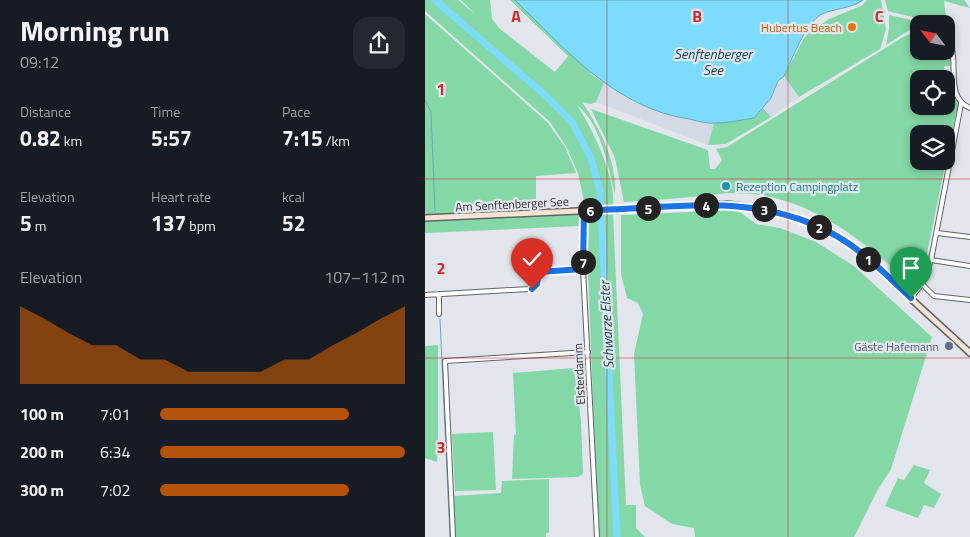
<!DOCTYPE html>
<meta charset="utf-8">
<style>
:root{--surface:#171b24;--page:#242831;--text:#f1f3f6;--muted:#9ea1a6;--accent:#b45309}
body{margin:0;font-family:"Titillium Web",sans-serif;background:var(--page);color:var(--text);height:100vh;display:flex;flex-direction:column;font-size:19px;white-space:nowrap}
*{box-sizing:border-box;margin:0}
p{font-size:16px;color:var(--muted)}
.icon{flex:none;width:28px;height:28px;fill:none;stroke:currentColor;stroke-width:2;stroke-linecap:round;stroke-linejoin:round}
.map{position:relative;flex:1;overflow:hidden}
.panel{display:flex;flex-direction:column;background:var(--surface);width:425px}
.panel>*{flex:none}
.needle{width:32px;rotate:302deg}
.buttons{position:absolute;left:485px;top:15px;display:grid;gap:10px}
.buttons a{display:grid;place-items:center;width:45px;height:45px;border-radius:10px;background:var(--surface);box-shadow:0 2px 8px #0003;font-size:25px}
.pin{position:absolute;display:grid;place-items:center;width:42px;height:42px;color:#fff;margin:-51px -21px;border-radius:50% 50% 50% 0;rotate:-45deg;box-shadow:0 0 5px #0007}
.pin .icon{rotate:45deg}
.km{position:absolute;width:25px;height:25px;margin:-12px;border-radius:50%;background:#222;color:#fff;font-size:14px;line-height:25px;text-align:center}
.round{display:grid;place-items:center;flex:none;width:52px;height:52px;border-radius:15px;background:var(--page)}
.overview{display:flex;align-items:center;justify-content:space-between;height:85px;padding:0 20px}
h1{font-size:28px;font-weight:700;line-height:38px}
.metrics{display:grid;grid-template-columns:repeat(3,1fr);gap:8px;height:85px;padding:5px 20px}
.metrics div{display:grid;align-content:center}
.metrics b{font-size:21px;font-weight:700}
.metrics small{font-size:14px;font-weight:400}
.metrics p{font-size:14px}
.chart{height:140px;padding:10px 20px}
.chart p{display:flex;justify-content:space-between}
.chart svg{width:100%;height:90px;margin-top:5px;fill:var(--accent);opacity:.7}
ul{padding:0 20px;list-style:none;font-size:16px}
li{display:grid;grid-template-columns:80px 60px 1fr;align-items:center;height:38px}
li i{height:12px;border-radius:6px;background:var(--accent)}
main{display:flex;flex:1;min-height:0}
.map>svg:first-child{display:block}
.built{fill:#d3dae6}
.green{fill:#84d7a6;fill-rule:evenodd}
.water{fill:#7ddcfd;stroke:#66a9c1}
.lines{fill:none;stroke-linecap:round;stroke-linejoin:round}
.stream{stroke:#66a9c1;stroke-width:1}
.river{stroke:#7ddcfd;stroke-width:7}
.street-casing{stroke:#606368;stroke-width:6}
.secondary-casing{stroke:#606368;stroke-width:8}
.street{stroke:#fff;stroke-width:4}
.secondary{stroke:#f8e2d5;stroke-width:5}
.route-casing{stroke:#fff;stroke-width:10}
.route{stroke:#1a73e8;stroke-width:6}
.grid{fill:none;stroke:#d62828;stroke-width:1;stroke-opacity:0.55}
.food-dot{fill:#e8710a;stroke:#e2e5eb;stroke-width:2}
.culture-dot{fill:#0f9aa8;stroke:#e2e5eb;stroke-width:2}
.service-dot{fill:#5c6f8a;stroke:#e2e5eb;stroke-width:2}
.labels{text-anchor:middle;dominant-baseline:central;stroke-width:4.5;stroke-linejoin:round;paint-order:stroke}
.food-label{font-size:12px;fill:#c56008;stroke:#e2e5eb;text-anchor:end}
.culture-label{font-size:12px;fill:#0d838f;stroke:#e2e5eb;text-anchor:start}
.street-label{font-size:12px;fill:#303234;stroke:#e2e5eb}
.service-label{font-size:12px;fill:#4e5e75;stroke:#e2e5eb;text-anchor:end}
.water-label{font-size:14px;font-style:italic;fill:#104859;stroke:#e2e5eb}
.grid-label{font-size:16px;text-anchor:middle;font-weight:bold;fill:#d62828;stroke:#e2e5eb;stroke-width:4.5;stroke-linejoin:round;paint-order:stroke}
</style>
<main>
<section class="panel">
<div class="overview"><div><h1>Morning run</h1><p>09:12</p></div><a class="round"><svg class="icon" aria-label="share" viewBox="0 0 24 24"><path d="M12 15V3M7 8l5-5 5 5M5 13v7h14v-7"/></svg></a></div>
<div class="metrics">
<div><p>Distance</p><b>0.82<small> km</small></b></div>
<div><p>Time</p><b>5:57</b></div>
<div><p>Pace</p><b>7:15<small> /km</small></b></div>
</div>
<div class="metrics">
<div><p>Elevation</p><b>5<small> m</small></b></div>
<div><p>Heart rate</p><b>137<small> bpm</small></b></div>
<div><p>kcal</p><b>52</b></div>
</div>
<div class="chart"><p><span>Elevation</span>107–112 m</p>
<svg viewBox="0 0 160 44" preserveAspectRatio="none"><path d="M0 44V6L10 12L20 19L30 25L40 25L50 32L60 32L70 38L80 38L90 38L100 38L110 32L120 32L130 25L140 19L150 12L160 6V44z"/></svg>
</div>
<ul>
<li><b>100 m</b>7:01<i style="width:77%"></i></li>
<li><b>200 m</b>6:34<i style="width:100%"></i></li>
<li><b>300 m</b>7:02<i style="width:77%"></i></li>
</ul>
</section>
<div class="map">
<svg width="545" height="537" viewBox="0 0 545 537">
<rect width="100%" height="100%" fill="#e2e5eb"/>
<!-- built -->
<path class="built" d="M359,76L374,97L346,117L338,108Z
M179,83L207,102L255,118L289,123L283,145L171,102Z"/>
<!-- green -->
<path class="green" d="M0,0H33L51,15L36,0H65L67,19L75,29L130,72L143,56L85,0H90L169,76L179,83L171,102L166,104L157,102C175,129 192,161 190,194C183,166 176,124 152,105C167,128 191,177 188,205L160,206L153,173L141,146L125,122L0,11Z
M442,0H456L461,29L455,49L374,97L359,76L379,38L384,33L404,19L436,6Z
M460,0H539L545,8L519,1L521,17L504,21L463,11Z
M0,14L123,123L140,147L151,173L111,176V215L156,212L155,226L0,233Z
M464,15L491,21L494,24L461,45L464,29Z
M494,31V51H521V47L525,50V66H519V75H527V84L537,109H532L521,159V134H494V161H521L501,258L492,283L497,284L493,290C438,241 384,192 305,193C295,193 285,196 275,196C249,199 224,200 199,202L190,158L166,109L283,150L285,169H290L297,160L291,149L302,147L478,37ZM494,79H521V106H494Z
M338,108L346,117L301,144L283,145L289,123L329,118Z
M312,210L331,224L355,228L391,242L429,266L507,337L466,469L452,491L429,537H270L269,528L247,524L220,506L215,484L209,354L218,314L213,303L202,298L196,274V215Z
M188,213L201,505H211V528L220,537H173L161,214Z
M13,345V450L12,462L0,458V346Z
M149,368L156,421L158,474L153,477L87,479L89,435L91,434L88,373Z
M68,432L71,490L30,491L27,434Z
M489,465L505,470L499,483L516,494L509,508L499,505L493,518L460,506L473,478L479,480Z
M124,479V533H121V537H30L28,496L76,493L77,481Z"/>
<!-- water -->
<path class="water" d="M90,0H438C426,9 410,8 397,14C380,23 368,58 359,76L353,81L346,98L329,118C316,120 303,123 291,123C282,124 273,121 264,119C190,108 141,50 90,0Z"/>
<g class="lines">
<!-- stream -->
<path class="stream" d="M0,100L6,112L10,211
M15,319L25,537"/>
<!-- river -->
<path class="river" d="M10,0L121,96L147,122L166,158L175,191L192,537"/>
<!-- street casing -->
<g class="street-casing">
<path id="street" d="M505,24L520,20L521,24
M521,26C524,36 527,46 528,56C530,75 524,99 545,108
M159,210L158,269L172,537
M512,233L545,237
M506,260L545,266
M497,284L509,296L545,300
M14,294V314
M0,295L103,289L110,287L115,272L158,269
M486,298L497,284L506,260L536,104
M28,537L20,361L163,352"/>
</g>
<!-- secondary casing -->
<g class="secondary-casing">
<path id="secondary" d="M0,218L302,204C338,208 375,215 408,233C435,249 458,272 481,294C502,314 524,333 545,353"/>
</g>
<!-- street -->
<use href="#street" class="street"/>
<!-- secondary -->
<use href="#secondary" class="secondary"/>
</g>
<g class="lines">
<!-- route casing -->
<g class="route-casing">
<path id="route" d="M107,289L112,284L114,272L158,269L159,210C244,210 327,190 406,233C437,249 461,275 486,298"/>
</g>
<!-- route -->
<use href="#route" class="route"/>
</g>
<!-- grid -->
<path class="grid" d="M182,0V537M363,0V537M0,179H545M0,358H545"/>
<!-- markers -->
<circle class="food-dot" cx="427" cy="27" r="5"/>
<circle class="culture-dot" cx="301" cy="186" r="5"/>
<circle class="service-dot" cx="524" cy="346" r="5"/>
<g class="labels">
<!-- food labels -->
<g class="food-label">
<text x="417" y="27">Hubertus Beach</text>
</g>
<!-- culture labels -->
<g class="culture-label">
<text x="311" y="186">Rezeption Campingplatz</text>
</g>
<!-- street labels -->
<g class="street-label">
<text transform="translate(87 204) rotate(-3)">Am Senftenberger See</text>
<text transform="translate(154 374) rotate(-93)">Elsterdamm</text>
</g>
<!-- service labels -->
<g class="service-label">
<text x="514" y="346">Gäste Hafemann</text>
</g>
<!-- water labels -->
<g class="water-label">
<text x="288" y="53">Senftenberger<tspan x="288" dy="16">See</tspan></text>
<text transform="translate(181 325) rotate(-93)">Schwarze Elster</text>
</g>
</g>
<g class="grid-label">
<text x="91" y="22">A</text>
<text x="272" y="22">B</text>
<text x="454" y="22">C</text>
<text x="16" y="95">1</text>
<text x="16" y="274">2</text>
<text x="16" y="453">3</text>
</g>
</svg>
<div class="buttons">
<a><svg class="needle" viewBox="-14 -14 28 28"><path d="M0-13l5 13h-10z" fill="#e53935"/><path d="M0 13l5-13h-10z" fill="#9ea1a6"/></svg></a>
<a><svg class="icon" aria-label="locate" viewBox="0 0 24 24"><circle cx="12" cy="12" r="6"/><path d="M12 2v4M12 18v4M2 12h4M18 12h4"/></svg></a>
<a><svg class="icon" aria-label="layers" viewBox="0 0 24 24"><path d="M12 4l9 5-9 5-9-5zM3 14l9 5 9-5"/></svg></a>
</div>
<div class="pin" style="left:486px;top:298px;background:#1e9e55"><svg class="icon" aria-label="arrive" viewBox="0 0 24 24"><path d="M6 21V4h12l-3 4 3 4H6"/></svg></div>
<div class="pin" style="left:107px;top:289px;background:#d93025"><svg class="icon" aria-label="check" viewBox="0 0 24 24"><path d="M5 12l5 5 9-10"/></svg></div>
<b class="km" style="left:443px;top:259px">1</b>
<b class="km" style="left:394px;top:227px">2</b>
<b class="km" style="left:339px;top:209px">3</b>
<b class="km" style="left:281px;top:205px">4</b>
<b class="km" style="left:223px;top:208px">5</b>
<b class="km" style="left:165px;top:210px">6</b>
<b class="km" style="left:158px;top:262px">7</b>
</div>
</main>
